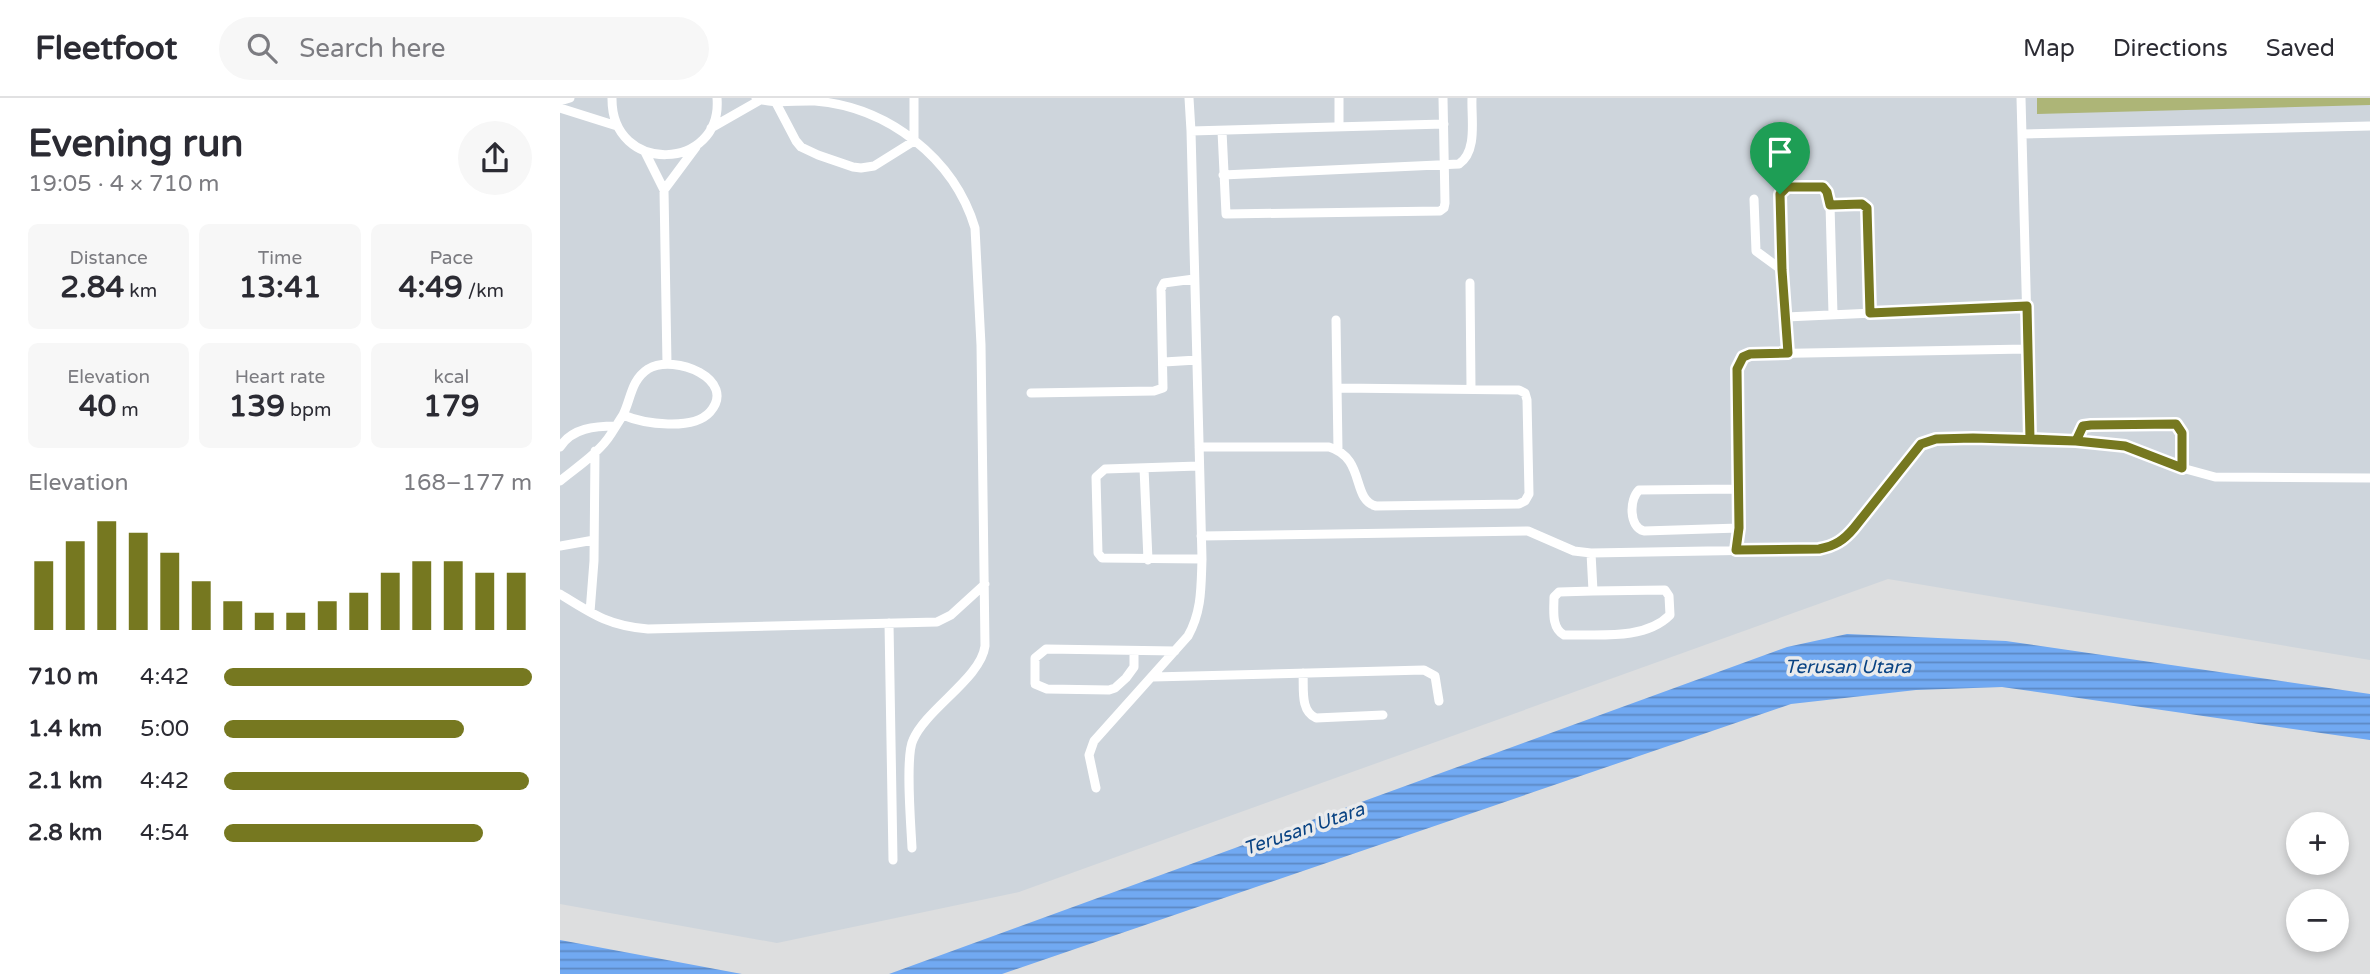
<!DOCTYPE html>
<meta charset="utf-8">
<style>
:root{--surface:#fff;--page:#f7f7f7;--text:#2b2b33;--muted:#7c7c81;--line:#e1e1e2;--accent:#767820}
body{margin:0;font-family:"Varela Round",sans-serif;background:var(--page);color:var(--text);height:100vh;display:flex;flex-direction:column;font-size:26px;white-space:nowrap}
*{box-sizing:border-box;margin:0}
p{font-size:23px;color:var(--muted)}
.icon{flex:none;width:38px;height:38px;fill:none;stroke:currentColor;stroke-width:2;stroke-linecap:round;stroke-linejoin:round}
.map{position:relative;flex:1;overflow:hidden}
.details{display:flex;flex-direction:column;background:var(--surface);width:560px}
.details>*{flex:none}
.fabs{position:absolute;left:1726px;top:714px;display:grid;gap:14px}
.fabs a{display:grid;place-items:center;width:63px;height:63px;border-radius:50%;background:var(--surface);box-shadow:0 4px 10px #0003;font-size:35px}
.pin{position:absolute;display:grid;place-items:center;width:60px;height:60px;color:#fff;margin:-72px -30px;border-radius:50% 50% 50% 0;rotate:-45deg;box-shadow:0 0 7px #0007}
.pin .icon{rotate:45deg}
.round{display:grid;place-items:center;flex:none;width:74px;height:74px;border-radius:37px;background:var(--page)}
.summary{display:flex;align-items:center;justify-content:space-between;height:119px;padding:0 28px}
h1{font-size:38px;font-weight:800;line-height:52px}
.metrics{display:grid;grid-template-columns:repeat(3,1fr);gap:10px;height:119px;padding:7px 28px}
.metrics div{display:grid;align-content:center;border-radius:10px;background:var(--page);text-align:center}
.metrics b{font-size:30px;font-weight:800}
.metrics small{font-size:19px;font-weight:400}
.metrics p{font-size:19px}
.chart{height:196px;padding:14px 28px}
.chart p{display:flex;justify-content:space-between}
.chart svg{width:100%;height:126px;margin-top:7px;stroke:var(--accent);stroke-width:6}
ul{padding:0 28px;list-style:none;font-size:23px}
li{display:grid;grid-template-columns:112px 84px 1fr;align-items:center;height:52px}
li i{height:18px;border-radius:9px;background:var(--accent)}
header{display:flex;align-items:center;gap:42px;box-sizing:border-box;height:98px;padding:0 35px;background:var(--surface);border-bottom:2px solid var(--line)}
header strong{font-size:33px}
nav{display:flex;gap:38px;margin-inline-start:auto;font-size:24px}
.search{width:490px;height:63px;background:var(--page);display:flex;align-items:center;gap:18px;box-sizing:border-box;padding:0 24px;border-radius:38px;color:var(--muted);font-size:26px}
main{display:flex;flex:1;min-height:0}
.map>svg:first-child{display:block}
.built{fill:#ced5dc}
.pitch{fill:#adb577}
.water{fill:url(#water-rules)}
.lines{fill:none;stroke-linecap:round;stroke-linejoin:round}
.lane{stroke:#fff;stroke-width:9}
.route-casing{stroke:#fff;stroke-width:14}
.route{stroke:#767820;stroke-width:9}
.labels{text-anchor:middle;dominant-baseline:central;stroke-width:7;stroke-linejoin:round;paint-order:stroke}
.water-label{font-size:19px;font-style:italic;fill:#094383;stroke:#eaebec}
</style>
<header>
<strong>Fleetfoot</strong>
<div class="search"><svg class="icon" aria-label="search" viewBox="0 0 24 24"><circle cx="10" cy="10" r="6"/><path d="M15 15l6 6"/></svg>Search here</div>
<nav><a>Map</a><a>Directions</a><a>Saved</a></nav>
</header>
<main>
<section class="details">
<div class="summary"><div><h1>Evening run</h1><p>19:05 · 4 × 710 m</p></div><a class="round"><svg class="icon" aria-label="share" viewBox="0 0 24 24"><path d="M12 15V3M7 8l5-5 5 5M5 13v7h14v-7"/></svg></a></div>
<div class="metrics">
<div><p>Distance</p><b>2.84<small> km</small></b></div>
<div><p>Time</p><b>13:41</b></div>
<div><p>Pace</p><b>4:49<small> /km</small></b></div>
</div>
<div class="metrics">
<div><p>Elevation</p><b>40<small> m</small></b></div>
<div><p>Heart rate</p><b>139<small> bpm</small></b></div>
<div><p>kcal</p><b>179</b></div>
</div>
<div class="chart"><p><span>Elevation</span>168–177 m</p>
<svg viewBox="0 0 160 44" preserveAspectRatio="none"><path d="M5 44V20M15 44V13M25 44V6M35 44V10M45 44V17M55 44V27M65 44V34M75 44V38M85 44V38M95 44V34M105 44V31M115 44V24M125 44V20M135 44V20M145 44V24M155 44V24"/></svg>
</div>
<ul>
<li><b>710 m</b>4:42<i style="width:100%"></i></li>
<li><b>1.4 km</b>5:00<i style="width:78%"></i></li>
<li><b>2.1 km</b>4:42<i style="width:99%"></i></li>
<li><b>2.8 km</b>4:54<i style="width:84%"></i></li>
</ul>
</section>
<div class="map">
<svg width="1810" height="876" viewBox="0 0 1810 876">
<defs>
<pattern id="water-rules" width="6" height="5" patternUnits="userSpaceOnUse" patternTransform="scale(1.75)"><rect width="6" height="5" fill="#71a9f2"/><path d="M0 2.5h6" fill="none" stroke="#5c89c3"/></pattern>
</defs>
<rect width="100%" height="100%" fill="#dddedf"/>
<!-- built -->
<path class="built" d="M0,0H1810V562L1328,481L459,794L217,845L0,806Z"/>
<!-- pitch -->
<path class="pitch" d="M1477,0H1810V7L1477,16Z"/>
<!-- water -->
<path class="water" d="M1287,536L1446,543L1810,596V642L1442,589L1356,592L1231,606L442,876H329L1227,549Z
M0,842L182,876H0Z"/>
<g class="lines">
<!-- lane -->
<path class="lane" d="M52,0C51,78 163,73 157,0
M196,0C214,7 236,2 255,3C328,9 394,60 415,130L421,247L425,548C421,580 366,611 353,642C345,658 351,728 352,750
M629,0L631,33
M779,0V27
M1461,0L1470,341
M0,3L10,0
M215,3L236,43L241,49L258,57L293,69L301,70L314,68L354,43V0
M0,10L57,28
M151,30L200,2
M662,33L666,116L880,113L884,110L885,105L883,0
M1462,36L1810,28
M85,54L104,92L107,266
M663,77L899,66C918,53 911,20 912,0
M104,92L136,49
M1194,101L1196,153L1222,172
M1270,107L1302,106L1307,110L1310,215
M910,185L911,290
M1226,219L1467,208
M776,222L778,352
M1228,255L1222,172L1220,96L1227,89H1263L1267,94L1270,107L1273,216
M604,264L637,262
M471,295L594,293L603,290L601,191L604,185L634,181
M1516,343L1523,328L1616,326L1622,335V370
M0,349C12,330 35,328 56,328
M639,349H769C806,360 791,402 816,408L959,406L965,403L969,396L967,302L965,295L959,292L778,290
M639,368L545,371L536,379L538,455L542,460L642,461
M584,370L588,462
M0,383C17,369 40,354 51,336C55,330 59,323 63,317C71,301 71,282 88,271C115,255 178,282 150,314C133,333 84,326 63,317
M1178,391L1079,392C1069,402 1069,429 1084,433L1179,430
M641,438L968,433L1014,453L1031,455L1259,451L1273,448L1283,442L1361,346L1376,341L1413,340L1516,343L1573,349L1622,370L1655,379L1810,380
M0,448L34,442
M1176,452L1179,430L1177,271L1183,259L1190,256L1467,251
M1031,455L1033,493L1105,492L1109,498L1110,517C1084,543 1037,536 1004,537C991,530 994,512 994,499L999,494L1033,493
M0,496C32,516 49,528 88,531L377,524L391,517L425,486
M30,514L34,463L35,353
M329,525L333,762
M574,553V569L566,580L555,590L549,592L487,591L475,586V560L486,551L615,553
M743,575C744,591 740,613 756,620L823,617
M593,579L864,572L875,578L879,603
M536,690L529,657L534,643L628,538C642,513 641,489 642,461L631,33L884,26"/>
</g>
<g class="lines">
<!-- route casing -->
<g class="route-casing">
<path id="route" d="M1220,96L1222,172L1228,255L1190,256L1183,259L1177,271L1179,430L1176,452L1259,451C1275,448 1284,442 1294,430L1361,346L1376,341L1413,340L1516,343L1565,348L1622,370V335L1616,326L1531,327L1523,328L1516,343L1470,341L1467,208L1310,215L1307,110L1302,106L1270,107L1267,94L1263,89H1227L1220,96"/>
</g>
<!-- route -->
<use href="#route" class="route"/>
</g>
<g class="labels">
<!-- water labels -->
<g class="water-label">
<text x="1288" y="569">Terusan Utara</text>
<text transform="translate(744 731) rotate(-19)">Terusan Utara</text>
</g>
</g>
</svg>
<div class="fabs">
<a>+</a>
<a>−</a>
</div>
<div class="pin" style="left:1220px;top:96px;background:#1e9e55"><svg class="icon" aria-label="arrive" viewBox="0 0 24 24"><path d="M6 21V4h12l-3 4 3 4H6"/></svg></div>
</div>
</main>
